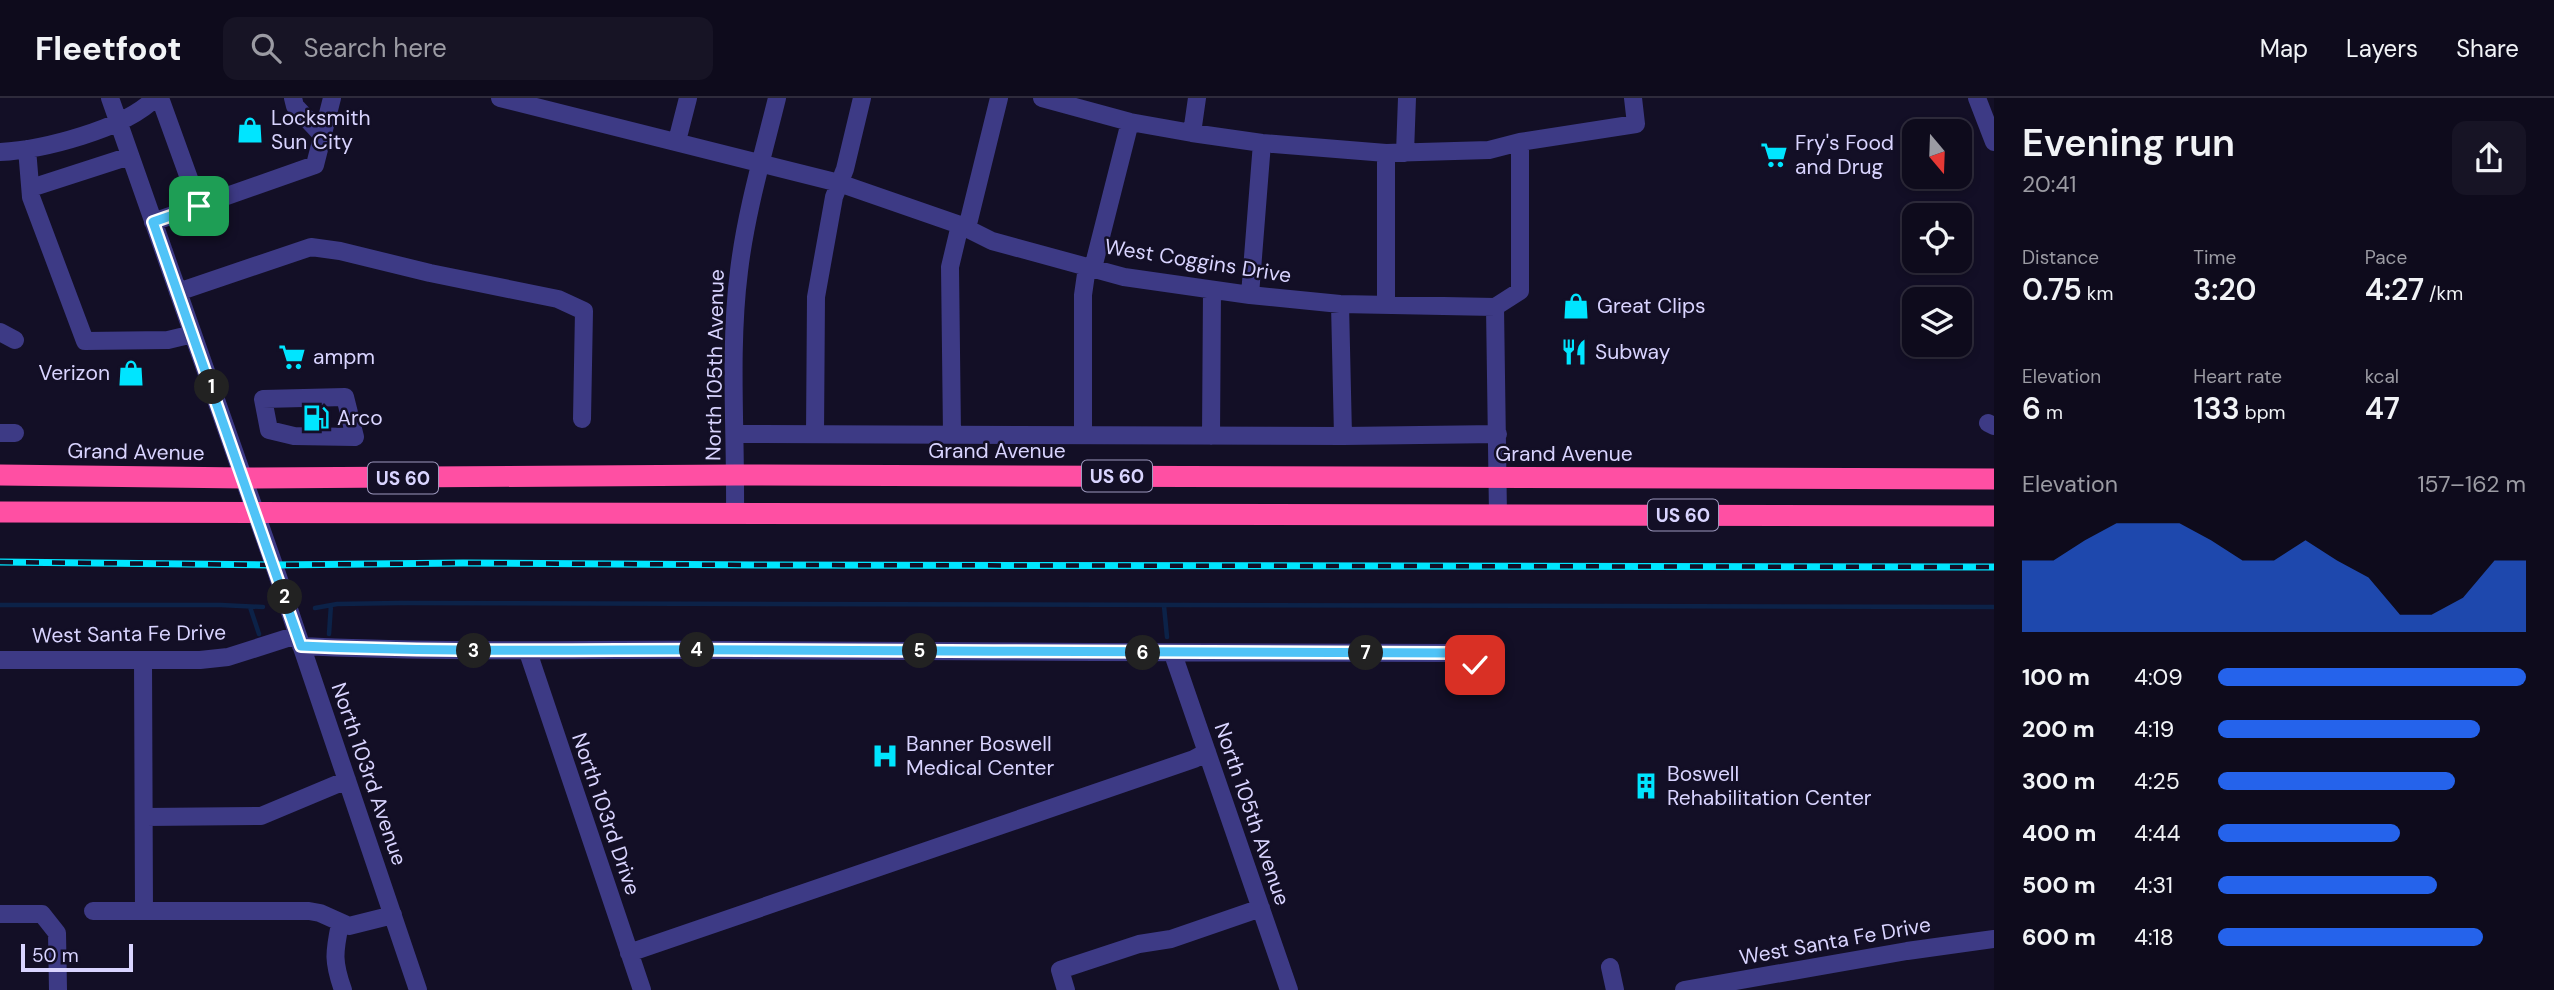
<!DOCTYPE html>
<meta charset="utf-8">
<style>
:root{--surface:#0e0b1c;--page:#171425;--text:#f1f3f6;--muted:#9b9ba3;--line:#2e2b3b;--accent:#2563eb}
body{margin:0;font-family:"DM Sans",sans-serif;background:var(--page);color:var(--text);height:100vh;display:flex;flex-direction:column;font-size:26px;white-space:nowrap}
*{box-sizing:border-box;margin:0}
p{font-size:23px;color:var(--muted)}
.icon{flex:none;width:38px;height:38px;fill:none;stroke:currentColor;stroke-width:2;stroke-linecap:round;stroke-linejoin:round}
.map{position:relative;flex:1;overflow:hidden}
.drawer{display:flex;flex-direction:column;background:var(--surface);width:560px}
.drawer>*{flex:none}
.needle{width:46px;rotate:161deg}
.tools{position:absolute;left:1902px;top:21px;display:grid;gap:14px}
.tools a{display:grid;place-items:center;width:70px;height:70px;border-radius:14px;background:var(--surface);box-shadow:0 4px 10px #0003,0 0 0 2px var(--line);font-size:35px}
.scale{position:absolute;left:21px;bottom:18px;width:112px;box-sizing:border-box;padding-left:7px;border:4px solid #d9d4ff;border-top:0;font-size:19px;line-height:24px;white-space:nowrap;color:#d9d4ff;-webkit-text-stroke:5px #130f26;paint-order:stroke}
.pin{position:absolute;display:grid;place-items:center;width:60px;height:60px;color:#fff;margin:-30px;border-radius:14px;box-shadow:0 4px 10px #0006}
.km{position:absolute;width:35px;height:35px;margin:-18px;border-radius:50%;background:#222;color:#fff;font-size:19px;line-height:35px;text-align:center}
.round{display:grid;place-items:center;flex:none;width:74px;height:74px;border-radius:14px;background:var(--page)}
.summary{display:flex;align-items:center;justify-content:space-between;height:119px;padding:0 28px}
h1{font-size:38px;font-weight:600;line-height:52px}
.figures{display:grid;grid-template-columns:repeat(3,1fr);gap:10px;height:119px;padding:7px 28px}
.figures div{display:grid;align-content:center}
.figures b{font-size:30px;font-weight:600}
.figures small{font-size:19px;font-weight:400}
.figures p{font-size:19px}
.chart{height:196px;padding:14px 28px}
.chart p{display:flex;justify-content:space-between}
.chart svg{width:100%;height:126px;margin-top:7px;fill:var(--accent);opacity:.7}
ul{padding:0 28px;list-style:none;font-size:23px}
li{display:grid;grid-template-columns:112px 84px 1fr;align-items:center;height:52px}
li i{height:18px;border-radius:9px;background:var(--accent)}
header{display:flex;align-items:center;gap:42px;box-sizing:border-box;height:98px;padding:0 35px;background:var(--surface);border-bottom:2px solid var(--line)}
header strong{font-size:33px}
nav{display:flex;gap:38px;margin-inline-start:auto;font-size:24px}
.search{width:490px;height:63px;background:var(--page);display:flex;align-items:center;gap:18px;box-sizing:border-box;padding:0 24px;border-radius:14px;color:var(--muted);font-size:26px}
main{display:flex;flex:1;min-height:0}
.map>svg:first-child{display:block}
.lines{fill:none;stroke-linecap:round;stroke-linejoin:round}
.stream{stroke:#0c2248;stroke-width:4.5}
.minor{stroke:#3d3a85;stroke-width:18}
.highway{stroke:#ff4fa3;stroke-width:21}
.rail-casing{stroke:#00e5ff;stroke-width:7}
.rail{stroke:#130f26;stroke-width:4.5;stroke-dasharray:13;stroke-linecap:butt}
.route-casing{stroke:#fff;stroke-width:14}
.route{stroke:#4fc3f7;stroke-width:9}
.labels{text-anchor:middle;dominant-baseline:central;stroke-width:5;stroke-linejoin:round;paint-order:stroke}
.shield{fill:#130f26;stroke:#9e99be;stroke-width:2}
.shield-label{font-size:19px;font-weight:bold;fill:#d9d4ff}
.poi-label{font-size:21px;fill:#d9d4ff;stroke:#130f26;text-anchor:start}
.street-label{font-size:21px;fill:#d9d4ff;stroke:#130f26}
</style>
<header>
<strong>Fleetfoot</strong>
<div class="search"><svg class="icon" aria-label="search" viewBox="0 0 24 24"><circle cx="10" cy="10" r="6"/><path d="M15 15l6 6"/></svg>Search here</div>
<nav><a>Map</a><a>Layers</a><a>Share</a></nav>
</header>
<main>
<div class="map">
<svg width="1994" height="892" viewBox="0 0 1994 892">
<rect width="100%" height="100%" fill="#130f26"/>
<g class="lines">
<!-- stream -->
<path class="stream" d="M0,507H221L263,509
M1164,508L1167,539
M250,509L259,536
M315,510L337,506L400,505L1994,509
M329,536L331,507"/>
<!-- minor -->
<path class="minor" d="M110,0L274,467L418,892
M160,0L199,108
M293,0L295,8L323,38
M500,0L839,85L960,127L992,143L1124,179L1250,197L1340,206L1495,209L1498,417
M1042,0L1130,24L1192,35L1262,45L1386,55L1489,52L1520,44L1636,26L1633,0
M1977,0L1994,44
M1192,35L1197,0
M677,43L688,0
M27,51L31,99L85,243L168,242L193,236
M0,54C42,52 125,31 155,0
M1386,55V207
M1405,55L1407,0
M31,90L130,58
M153,124L315,67L332,0
M967,130L999,0
M1093,170L1130,24
M178,194L311,149L340,153L430,175L558,201L584,213L582,321
M1250,197L1262,45
M1340,206L1343,338
M1495,209L1520,193V44
M0,234L15,242
M345,299L355,339L294,338L269,332L263,301Z
M1988,325L1994,328
M0,335H15
M735,336L1343,338L1498,336
M815,336L816,199L834,99L845,71L862,0
M952,337L950,169L960,127
M1083,337V197L1087,169
M1211,338L1212,192
M735,414C736,334 729,252 739,173C746,114 763,57 777,0
M301,548C443,555 585,551 726,552C971,553 1215,555 1460,555L1470,558L1475,567
M528,554L642,892
M1173,556L1289,892
M0,562H200L228,559L297,537
M143,562L144,812
M145,719L261,718L347,682
M93,813H309L320,815L349,828L393,817
M0,816H42L57,835L58,892
M340,826C334,855 333,864 343,892
M629,855L1194,661L1207,654
M1610,869L1615,892
M1066,892L1060,872L1139,846L1171,841L1261,810
M1684,892L1907,853L1994,841"/>
<!-- highway -->
<path class="highway" d="M0,377L244,380L735,377L1994,381
M0,414L1994,418"/>
<!-- rail casing -->
<g class="rail-casing">
<path id="rail" d="M0,464L274,467L463,465L757,467L1994,469"/>
</g>
<!-- rail -->
<use href="#rail" class="rail"/>
</g>
<g class="lines">
<!-- route casing -->
<g class="route-casing">
<path id="route" d="M199,108L153,124L301,548C455,555 608,551 761,552C994,553 1227,555 1460,555L1470,558L1475,567"/>
</g>
<!-- route -->
<use href="#route" class="route"/>
</g>
<!-- icons -->
<defs>
<g id="shop-bare" transform="scale(2.1)"><path d="M-5-2.5h2.3a2.7 3.5 0 0 1 5.4 0H5L5.5 6h-11ZM-1.5-2.5h3a1.5 2.3 0 0 0-3 0Z" fill="#00e5ff" stroke="#130f26" stroke-width="2.5" paint-order="stroke"/></g>
<g id="supermarket-bare" transform="scale(2.1)"><path d="M-6-5.5h2.5l.6 2H6L4.5 2H-2.5L-4.4-4H-6ZM-1.5 3.2a1.3 1.3 0 1 0 .1 0ZM3 3.2a1.3 1.3 0 1 0 .1 0Z" fill="#00e5ff" stroke="#130f26" stroke-width="2.5" paint-order="stroke"/></g>
<g id="restaurant-bare" transform="scale(2.1)"><path d="M-5-6h1v4h1v-4h1v4h1v-4h1v5L-1.5 .5V6h-2V.5L-5-1ZM5-6V6H3V1.5H1.5Q1.5-4 5-6Z" fill="#00e5ff" stroke="#130f26" stroke-width="2.5" paint-order="stroke"/></g>
<g id="fuel-bare" transform="scale(2.1)"><path d="M-5.5-6h7V0h2V4h1.3V-2.5L3-4.5l.8-.8L6-3V5H2.5V1h-1V6h-7ZM-4.2-4.7v3.2H.2V-4.7Z" fill="#00e5ff" stroke="#130f26" stroke-width="2.5" paint-order="stroke"/></g>
<g id="hospital-bare" transform="scale(2.1)"><path d="M-5-5h3v3.5h4V-5h3V5h-3V1.5h-4V5h-3Z" fill="#00e5ff" stroke="#130f26" stroke-width="2.5" paint-order="stroke"/></g>
<g id="building-bare" transform="scale(2.1)"><path d="M-4-6H4V6H1V3H-1V6H-4ZM-2.5-4.3h1.7v1.8h-1.7ZM.8-4.3h1.7v1.8H.8ZM-2.5-1h1.7V.8h-1.7ZM.8-1h1.7V.8H.8Z" fill="#00e5ff" stroke="#130f26" stroke-width="2.5" paint-order="stroke"/></g>
</defs>
<g fill-rule="evenodd">
<use href="#shop-bare" x="250" y="32"/>
<use href="#supermarket-bare" x="1774" y="57"/>
<use href="#shop-bare" x="1576" y="208"/>
<use href="#restaurant-bare" x="1574" y="254"/>
<use href="#supermarket-bare" x="292" y="259"/>
<use href="#shop-bare" x="131" y="275"/>
<use href="#fuel-bare" x="316" y="320"/>
<use href="#hospital-bare" x="885" y="658"/>
<use href="#building-bare" x="1646" y="688"/>
</g>
<g class="labels">
<!-- shield labels -->
<g class="shield">
<rect x="1082" y="362.5" width="70" height="31" rx="5"/>
<rect x="368" y="364.5" width="70" height="31" rx="5"/>
<rect x="1648" y="401.5" width="70" height="31" rx="5"/>
</g>
<g class="shield-label">
<text x="1117" y="378">US 60</text>
<text x="403" y="380">US 60</text>
<text x="1683" y="417">US 60</text>
</g>
<!-- poi labels -->
<g class="poi-label">
<text x="271" y="20">Locksmith<tspan x="271" dy="24">Sun City</tspan></text>
<text x="1795" y="45">Fry's Food<tspan x="1795" dy="24">and Drug</tspan></text>
<text x="1597" y="208">Great Clips</text>
<text x="1595" y="254">Subway</text>
<text x="313" y="259">ampm</text>
<text x="110" y="275" text-anchor="end">Verizon</text>
<text x="337" y="320">Arco</text>
<text x="906" y="646">Banner Boswell<tspan x="906" dy="24">Medical Center</tspan></text>
<text x="1667" y="676">Boswell<tspan x="1667" dy="24">Rehabilitation Center</tspan></text>
</g>
<!-- street labels -->
<g class="street-label">
<text transform="translate(1198 163) rotate(9)">West Coggins Drive</text>
<text transform="translate(715 267) rotate(-89)">North 105th Avenue</text>
<text x="997" y="353">Grand Avenue</text>
<text transform="translate(136 354) rotate(1)">Grand Avenue</text>
<text x="1564" y="356">Grand Avenue</text>
<text transform="translate(129 536) rotate(-1)">West Santa Fe Drive</text>
<text transform="translate(369 676) rotate(71)">North 103rd Avenue</text>
<text transform="translate(606 716) rotate(71)">North 103rd Drive</text>
<text transform="translate(1252 716) rotate(71)">North 105th Avenue</text>
<text transform="translate(1835 843) rotate(-10)">West Santa Fe Drive</text>
</g>
</g>
</svg>
<div class="tools">
<a><svg class="needle" viewBox="-14 -14 28 28"><path d="M0-13l5 13h-10z" fill="#e53935"/><path d="M0 13l5-13h-10z" fill="#9b9ba3"/></svg></a>
<a><svg class="icon" aria-label="locate" viewBox="0 0 24 24"><circle cx="12" cy="12" r="6"/><path d="M12 2v4M12 18v4M2 12h4M18 12h4"/></svg></a>
<a><svg class="icon" aria-label="layers" viewBox="0 0 24 24"><path d="M12 4l9 5-9 5-9-5zM3 14l9 5 9-5"/></svg></a>
</div>
<div class="scale">50 m</div>
<div class="pin" style="left:199px;top:108px;background:#1e9e55"><svg class="icon" aria-label="arrive" viewBox="0 0 24 24"><path d="M6 21V4h12l-3 4 3 4H6"/></svg></div>
<div class="pin" style="left:1475px;top:567px;background:#d93025"><svg class="icon" aria-label="check" viewBox="0 0 24 24"><path d="M5 12l5 5 9-10"/></svg></div>
<b class="km" style="left:212px;top:289px">1</b>
<b class="km" style="left:285px;top:499px">2</b>
<b class="km" style="left:474px;top:553px">3</b>
<b class="km" style="left:697px;top:552px">4</b>
<b class="km" style="left:920px;top:553px">5</b>
<b class="km" style="left:1143px;top:555px">6</b>
<b class="km" style="left:1366px;top:555px">7</b>
</div>
<section class="drawer">
<div class="summary"><div><h1>Evening run</h1><p>20:41</p></div><a class="round"><svg class="icon" aria-label="share" viewBox="0 0 24 24"><path d="M12 15V3M7 8l5-5 5 5M5 13v7h14v-7"/></svg></a></div>
<div class="figures">
<div><p>Distance</p><b>0.75<small> km</small></b></div>
<div><p>Time</p><b>3:20</b></div>
<div><p>Pace</p><b>4:27<small> /km</small></b></div>
</div>
<div class="figures">
<div><p>Elevation</p><b>6<small> m</small></b></div>
<div><p>Heart rate</p><b>133<small> bpm</small></b></div>
<div><p>kcal</p><b>47</b></div>
</div>
<div class="chart"><p><span>Elevation</span>157–162 m</p>
<svg viewBox="0 0 160 44" preserveAspectRatio="none"><path d="M0 44V19L10 19L20 12L30 6L40 6L50 6L60 12L70 19L80 19L90 12L100 19L110 25L120 38L130 38L140 32L150 19L160 19V44z"/></svg>
</div>
<ul>
<li><b>100 m</b>4:09<i style="width:100%"></i></li>
<li><b>200 m</b>4:19<i style="width:85%"></i></li>
<li><b>300 m</b>4:25<i style="width:77%"></i></li>
<li><b>400 m</b>4:44<i style="width:59%"></i></li>
<li><b>500 m</b>4:31<i style="width:71%"></i></li>
<li><b>600 m</b>4:18<i style="width:86%"></i></li>
</ul>
</section>
</main>
